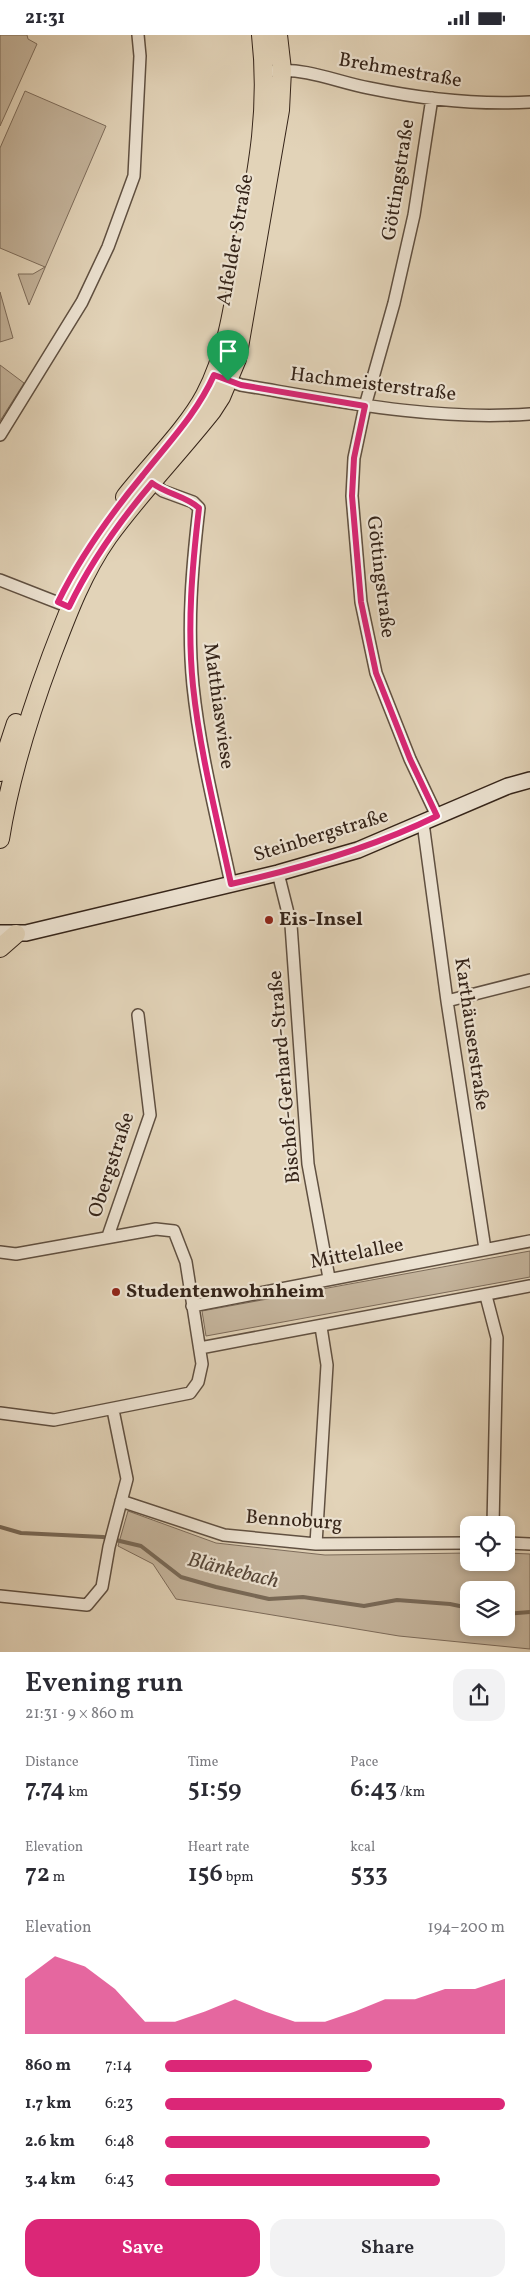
<!DOCTYPE html>
<meta charset="utf-8">
<style>
:root{--surface:#fff;--page:#f2f2f3;--text:#2b2b33;--muted:#7c7c81;--accent:#db2777}
body{margin:0;font-family:Vollkorn,serif;background:var(--page);color:var(--text);height:100vh;display:flex;flex-direction:column;font-size:19px;white-space:nowrap}
*{box-sizing:border-box;margin:0}
p{font-size:16px;color:var(--muted)}
.icon{flex:none;width:28px;height:28px;fill:none;stroke:currentColor;stroke-width:2;stroke-linecap:round;stroke-linejoin:round}
.map{position:relative;height:1617px;overflow:hidden}
.drawer{display:flex;flex-direction:column;background:var(--surface);flex:1}
.drawer>*{flex:none}
.tools{position:absolute;left:460px;top:1481px;display:grid;gap:10px}
.tools a{display:grid;place-items:center;width:55px;height:55px;border-radius:10px;background:var(--surface);box-shadow:0 2px 8px #0003;font-size:25px}
.pin{position:absolute;display:grid;place-items:center;width:42px;height:42px;color:#fff;margin:-51px -21px;border-radius:50% 50% 50% 0;rotate:-45deg;box-shadow:0 0 5px #0007}
.pin .icon{rotate:45deg}
.round{display:grid;place-items:center;flex:none;width:52px;height:52px;border-radius:15px;background:var(--page)}
.head{display:flex;align-items:center;justify-content:space-between;height:85px;padding:0 25px}
h1{font-size:28px;font-weight:600;line-height:38px}
.metrics{display:grid;grid-template-columns:repeat(3,1fr);gap:8px;height:85px;padding:5px 25px}
.metrics div{display:grid;align-content:center}
.metrics b{font-size:25px;font-weight:600}
.metrics small{font-size:14px;font-weight:400}
.metrics p{font-size:14px}
.chart{height:140px;padding:10px 25px}
.chart p{display:flex;justify-content:space-between}
.chart svg{width:100%;height:90px;margin-top:5px;fill:var(--accent);opacity:.7}
.primary-button{display:flex;gap:10px;margin-top:auto;padding:10px 25px}
.primary-button a{flex:1;height:58px;border-radius:15px;background:var(--accent);color:#fff;font-size:20px;font-weight:600;line-height:58px;text-align:center}
.primary-button a+a{background:var(--page);color:var(--text)}
ul{padding:0 25px;list-style:none;font-size:16px}
li{display:grid;grid-template-columns:80px 60px 1fr;align-items:center;height:38px}
li i{height:12px;border-radius:6px;background:var(--accent)}
.status{display:flex;justify-content:space-between;align-items:center;height:35px;padding:0 25px;background:var(--surface);direction:ltr}
.status svg{height:14px;fill:currentColor}
.map>svg:first-child{display:block}
.green{fill:#c5b59d;stroke:#7d6c5b;fill-rule:evenodd}
.lines{fill:none;stroke-linecap:round;stroke-linejoin:round}
.stream{stroke:#796a58;stroke-width:4}
.minor-casing{stroke:#605041;stroke-width:14}
.secondary-casing{stroke:#352419;stroke-width:18}
.primary-casing{stroke:#352419;stroke-width:20}
.minor{stroke:#ece2d1;stroke-width:11}
.secondary{stroke:#ece2d1;stroke-width:15}
.primary{stroke:#e2d3b8;stroke-width:18}
.route-casing{stroke:#fff;stroke-width:10}
.route{stroke:#db2777;stroke-width:6}
.poi-dot{fill:#8f2418;stroke:#ece2d1;stroke-width:2}
.labels{text-anchor:middle;dominant-baseline:central;stroke-width:4.5;stroke-linejoin:round;paint-order:stroke}
.street-label{font-size:20px;fill:#352419;stroke:#ece2d1}
.poi-label{font-size:20px;font-weight:bold;fill:#352419;stroke:#ece2d1;text-anchor:start}
.water-label{font-size:21px;font-style:italic;fill:#574738;stroke:#ece2d1}
</style>
<div class="status"><b>21:31</b><svg viewBox="0 0 49 12"><path d="M0 12V9h3v3zM5 12V6h3v6zM10 12V3h3v9zM15 12V0h3v12zM26 1h20v11H26zM47 4h2v5h-2z"/></svg></div>
<div class="map">
<svg width="530" height="1617" viewBox="0 0 530 1617">
<rect width="100%" height="100%" fill="#e2d3b8"/>
<filter id="stains"><feTurbulence type="fractalNoise" baseFrequency=".004" numOctaves="4"/><feColorMatrix values="0 0 0 0 .2 0 0 0 0 .09 0 0 0 0 .02 0 0 0 .5 -.17"/></filter>
<radialGradient id="worn" r=".72"><stop offset=".6" stop-color="#630" stop-opacity="0"/><stop offset="1" stop-color="#630" stop-opacity=".3"/></radialGradient>
<!-- green -->
<path class="green" d="M0,0H27L28,4L37,9L0,91Z
M25,56L106,91L29,270L18,239H33L45,232L0,213V113Z
M0,257L13,303L0,307Z
M0,330L24,348L0,386Z
M530,1216V1242L206,1301L202,1276Z
M128,1476L216,1508L325,1520L469,1518V1528H506V1518L530,1519V1614L399,1601L176,1564L153,1529L118,1511ZM469,1555H506V1592H469Z"/>
<g class="lines">
<!-- stream -->
<path class="stream" d="M0,1492L21,1498L103,1502L141,1511L181,1542L216,1552L269,1564L303,1562L364,1571L397,1565L450,1569L469,1573
M506,1579L530,1577"/>
<!-- minor casing -->
<g class="minor-casing">
<path id="minor" d="M275,36C308,33 337,47 369,53C422,64 476,70 530,67
M432,63L414,180L394,268L365,371L354,423L352,461L361,567L376,638L410,724L437,781
M223,344L241,350C337,366 433,386 530,379
M0,400L82,267L108,212L134,141L140,21L138,0
M147,444L163,456L193,467L199,473C192,533 187,591 193,651C200,718 217,783 231,849
M0,545L69,572
M423,788L447,966L485,1214
M278,838L291,890L308,1129L329,1243
M447,966L530,945
M108,1201L150,1080L138,980
M0,1217L16,1219L156,1194L174,1196L186,1227L202,1329L198,1347L190,1358L54,1385L0,1378
M486,1261L497,1303L493,1490
M192,1271L530,1206
M200,1313L530,1251
M121,1466L224,1500L316,1509L469,1508
M506,1508L530,1509
M316,1509L327,1330L321,1292
M0,1561L87,1570L102,1552L109,1512L127,1444L113,1375"/>
</g>
<!-- secondary casing -->
<g class="secondary-casing">
<path id="secondary" d="M0,898H26L278,838L358,815L508,751L530,745"/>
</g>
<!-- primary casing -->
<g class="primary-casing">
<path id="primary" d="M125,462C149,431 187,394 205,360C228,316 234,267 242,218C256,142 270,78 261,0
M0,737L16,688
M0,804C10,741 29,681 51,622C67,580 82,539 108,502C140,458 178,419 212,376L221,362L237,324L280,75L282,35L278,0
M0,913L16,899"/>
</g>
<!-- minor -->
<use href="#minor" class="minor"/>
<!-- secondary -->
<use href="#secondary" class="secondary"/>
<!-- primary -->
<use href="#primary" class="primary"/>
</g>
<g class="lines">
<!-- route casing -->
<g class="route-casing">
<path id="route" d="M214,340L241,350L365,371L354,423L352,461L361,567L376,638L410,724L437,781C372,813 302,833 231,849C217,783 200,718 193,651C187,591 192,533 199,473C186,461 166,459 152,448C119,487 91,526 69,572L58,567C81,520 110,480 143,440C169,407 197,378 214,340Z"/>
</g>
<!-- route -->
<use href="#route" class="route"/>
</g>
<!-- markers -->
<g class="poi-dot">
<circle cx="269" cy="885" r="5"/>
<circle cx="116" cy="1257" r="5"/>
</g>
<g class="labels">
<!-- street labels -->
<g class="street-label">
<text transform="translate(400 36) rotate(10)">Brehmestraße</text>
<text transform="translate(399 145) rotate(-81)">Göttingstraße</text>
<text transform="translate(236 205) rotate(-80)">Alfelder Straße</text>
<text transform="translate(373 350) rotate(7)">Hachmeisterstraße</text>
<text transform="translate(380 542) rotate(83)">Göttingstraße</text>
<text transform="translate(218 671) rotate(82)">Matthiaswiese</text>
<text transform="translate(321 801) rotate(-17)">Steinbergstraße</text>
<text transform="translate(471 999) rotate(82)">Karthäuserstraße</text>
<text transform="translate(285 1042) rotate(-95)">Bischof-Gerhard-Straße</text>
<text transform="translate(112 1130) rotate(-72)">Obergstraße</text>
<text transform="translate(357 1219) rotate(-11)">Mittelallee</text>
<text transform="translate(294 1486) rotate(4)">Bennoburg</text>
</g>
<!-- poi labels -->
<g class="poi-label">
<text x="279" y="885">Eis-Insel</text>
<text x="126" y="1257">Studentenwohnheim</text>
</g>
<!-- water labels -->
<g class="water-label">
<text transform="translate(233 1536) rotate(14)">Blänkebach</text>
</g>
</g>
<rect width="100%" height="100%" filter="url(#stains)"/>
<rect width="100%" height="100%" fill="url(#worn)"/>
</svg>
<div class="tools">
<a><svg class="icon" aria-label="locate" viewBox="0 0 24 24"><circle cx="12" cy="12" r="6"/><path d="M12 2v4M12 18v4M2 12h4M18 12h4"/></svg></a>
<a><svg class="icon" aria-label="layers" viewBox="0 0 24 24"><path d="M12 4l9 5-9 5-9-5zM3 14l9 5 9-5"/></svg></a>
</div>
<div class="pin" style="left:228px;top:346px;background:#1e9e55"><svg class="icon" aria-label="arrive" viewBox="0 0 24 24"><path d="M6 21V4h12l-3 4 3 4H6"/></svg></div>
</div>
<section class="drawer">
<div class="head"><div><h1>Evening run</h1><p>21:31 · 9 × 860 m</p></div><a class="round"><svg class="icon" aria-label="share" viewBox="0 0 24 24"><path d="M12 15V3M7 8l5-5 5 5M5 13v7h14v-7"/></svg></a></div>
<div class="metrics">
<div><p>Distance</p><b>7.74<small> km</small></b></div>
<div><p>Time</p><b>51:59</b></div>
<div><p>Pace</p><b>6:43<small> /km</small></b></div>
</div>
<div class="metrics">
<div><p>Elevation</p><b>72<small> m</small></b></div>
<div><p>Heart rate</p><b>156<small> bpm</small></b></div>
<div><p>kcal</p><b>533</b></div>
</div>
<div class="chart"><p><span>Elevation</span>194–200 m</p>
<svg viewBox="0 0 160 44" preserveAspectRatio="none"><path d="M0 44V17L10 6L20 11L30 22L40 38L50 38L60 33L70 27L80 33L90 38L100 38L110 33L120 27L130 27L140 22L150 22L160 17V44z"/></svg>
</div>
<ul>
<li><b>860 m</b>7:14<i style="width:61%"></i></li>
<li><b>1.7 km</b>6:23<i style="width:100%"></i></li>
<li><b>2.6 km</b>6:48<i style="width:78%"></i></li>
<li><b>3.4 km</b>6:43<i style="width:81%"></i></li>
</ul>
<div class="primary-button"><a>Save</a><a>Share</a></div>
</section>
